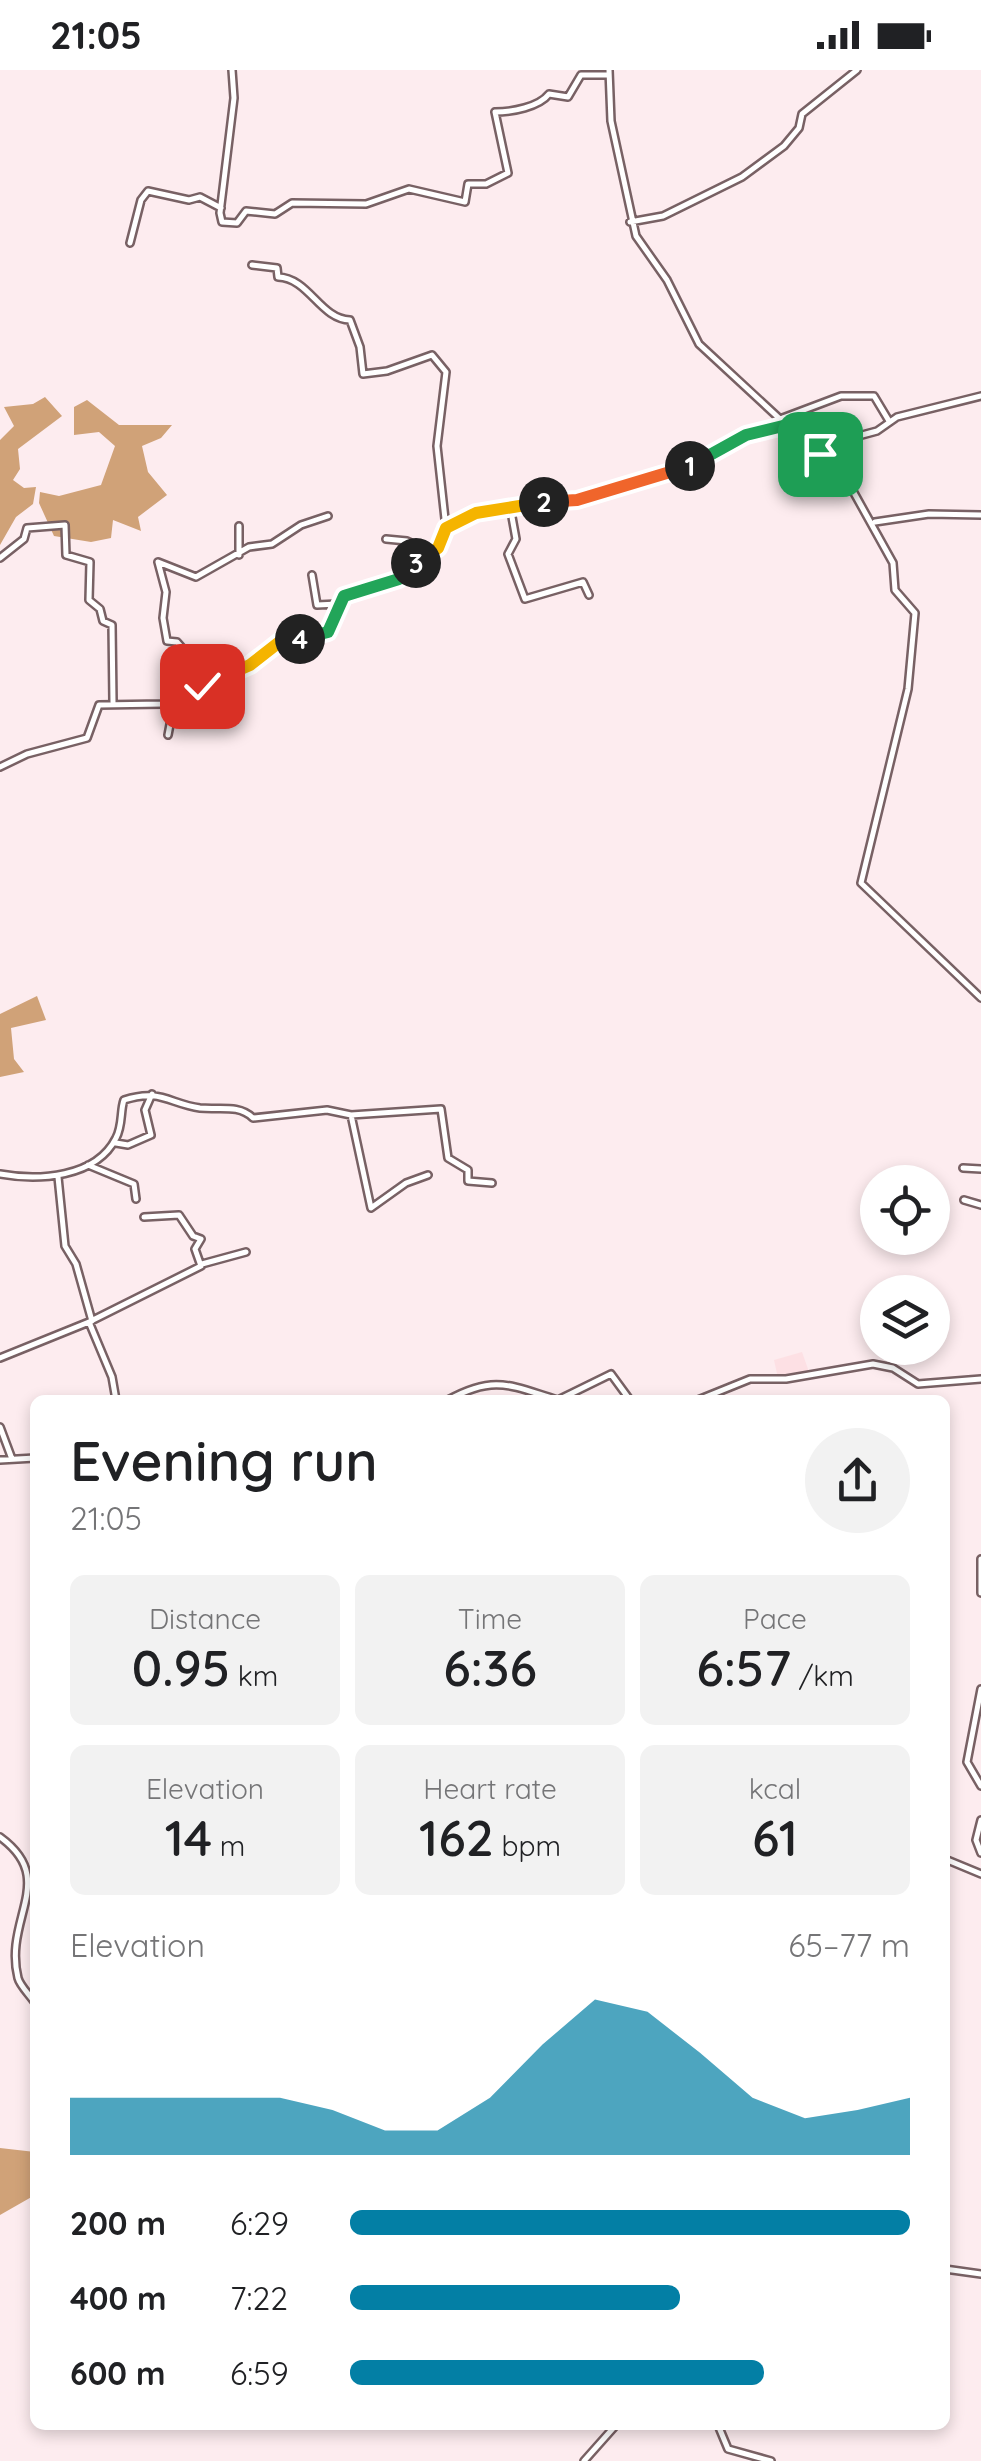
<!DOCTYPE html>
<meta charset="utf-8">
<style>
:root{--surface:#fff;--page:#f2f2f2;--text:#202124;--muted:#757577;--accent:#037fa5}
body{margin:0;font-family:Quicksand,sans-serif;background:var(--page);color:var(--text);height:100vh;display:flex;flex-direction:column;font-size:38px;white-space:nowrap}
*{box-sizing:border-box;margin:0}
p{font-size:32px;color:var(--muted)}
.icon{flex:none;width:55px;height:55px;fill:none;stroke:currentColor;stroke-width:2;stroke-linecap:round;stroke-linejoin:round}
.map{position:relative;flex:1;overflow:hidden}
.details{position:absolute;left:30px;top:1325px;width:920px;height:1035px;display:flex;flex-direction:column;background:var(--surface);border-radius:15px;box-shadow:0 5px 15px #0003}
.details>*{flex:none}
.controls{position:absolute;left:860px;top:1095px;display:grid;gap:20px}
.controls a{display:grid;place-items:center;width:90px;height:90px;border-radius:50%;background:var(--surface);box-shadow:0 5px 15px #0003;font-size:50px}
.pin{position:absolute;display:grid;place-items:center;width:85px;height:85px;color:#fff;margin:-42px;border-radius:20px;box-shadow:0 5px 15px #0006}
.km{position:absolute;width:50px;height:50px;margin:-25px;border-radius:50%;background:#222;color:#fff;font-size:28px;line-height:50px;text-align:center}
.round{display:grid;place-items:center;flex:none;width:105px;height:105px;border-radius:52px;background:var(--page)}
.headline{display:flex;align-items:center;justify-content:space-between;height:170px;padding:0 40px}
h1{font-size:55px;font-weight:600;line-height:75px}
.metrics{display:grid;grid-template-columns:repeat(3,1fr);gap:15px;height:170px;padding:10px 40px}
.metrics div{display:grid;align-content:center;border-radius:15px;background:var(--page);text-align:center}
.metrics b{font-size:50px;font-weight:600}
.metrics small{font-size:28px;font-weight:400}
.metrics p{font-size:28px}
.chart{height:280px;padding:20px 40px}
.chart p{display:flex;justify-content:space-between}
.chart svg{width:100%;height:180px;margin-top:10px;fill:var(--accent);opacity:.7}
ul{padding:0 40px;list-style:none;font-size:32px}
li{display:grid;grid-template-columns:160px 120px 1fr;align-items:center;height:75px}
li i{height:25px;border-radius:12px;background:var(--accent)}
.status{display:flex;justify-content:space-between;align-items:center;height:70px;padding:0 50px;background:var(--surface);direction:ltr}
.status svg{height:28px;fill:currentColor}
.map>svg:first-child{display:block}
.built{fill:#fde0e4}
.forest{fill:#d0a278}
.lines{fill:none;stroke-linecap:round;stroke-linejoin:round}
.minor-casing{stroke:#786164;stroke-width:10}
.minor{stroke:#fff;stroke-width:5}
.split-1-casing{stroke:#fff;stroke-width:20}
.split-2-casing{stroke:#fff;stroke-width:20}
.split-3-casing{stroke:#fff;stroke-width:20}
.split-4-casing{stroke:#fff;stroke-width:20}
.split-5-casing{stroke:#fff;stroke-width:20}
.split-1{stroke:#22a559;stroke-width:12}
.split-2{stroke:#f0652b;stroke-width:12}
.split-3{stroke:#f5b400;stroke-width:12}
.split-4{stroke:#22a559;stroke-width:12}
.split-5{stroke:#f5b400;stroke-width:12}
</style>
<div class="status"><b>21:05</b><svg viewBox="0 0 49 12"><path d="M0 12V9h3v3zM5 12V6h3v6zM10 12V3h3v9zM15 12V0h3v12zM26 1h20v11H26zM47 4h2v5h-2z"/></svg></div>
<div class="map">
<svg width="981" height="2391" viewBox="0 0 981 2391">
<rect width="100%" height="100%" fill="#fdecef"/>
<!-- built -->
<path class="built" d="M802,1282L809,1302L778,1308L774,1290Z"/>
<!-- forest -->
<path class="forest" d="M45,327L62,346L18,379L20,399L13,410L24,418L36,417L33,434L16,447L0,475V370L14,356L4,337L33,334Z
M87,330L119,355H172L161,368L142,376L148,402L167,425L138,447L141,461L113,450L111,468L91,472L54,466L39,433L40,422L59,426L101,415L115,376L99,362L74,365V337Z
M37,926L46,950L11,958L14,989L24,1002L0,1007V944Z
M0,2078L35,2082V2125L0,2145Z"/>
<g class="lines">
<!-- minor casing -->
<g class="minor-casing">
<path id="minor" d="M232,0L234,28L220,143L222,152L237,153L246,141L275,144L292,133L366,134L409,119L465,132L468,114H486L508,103L495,42C512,42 539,37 549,24L568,27L581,5H609
M609,0L611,51L636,166L667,210L699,274L848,412L893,493L895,520L915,543L908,619L861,813L981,928
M630,152L663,146L742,107L784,76L799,58L802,44L857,0
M130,173L141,130L148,121L189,130L200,127L221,138
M252,195L277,198L278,207C309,208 320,249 350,250L360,277L363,304L387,301L432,285L446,302L437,376L446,458
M780,349L841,326H874L889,351
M820,385L851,368L877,361L897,347L981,326
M510,436L516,469L508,484L525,529L583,512L589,525
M875,452L929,444L981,445
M386,469L407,471L434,483
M239,485V456
M0,488L24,469L27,458L65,455L66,485L90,492L89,530L100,539L103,551L112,555L113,632
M312,505L317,535L338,534
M202,616L191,588L177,572L167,571L163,548L166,522L158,492L196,507L249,477L272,474L301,455L328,446
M168,665L172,644L169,631
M0,697L27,684L87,668L99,635L163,634L250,595L282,569L328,562L344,526C390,511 423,503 446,458L476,443L591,427L702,392L746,365L787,355
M351,1045L371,1138L406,1113L428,1105
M116,1073L128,1075L151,1065L145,1040L152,1024
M88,1095L134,1114L136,1129
M963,1098L981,1099
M0,1104C38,1111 96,1108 116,1068C123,1055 120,1041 124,1030C160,1018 170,1034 200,1038C219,1040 239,1034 253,1048L327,1040L351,1045L441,1039L448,1088L468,1100V1111L492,1113
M58,1107L65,1176L76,1194L92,1251
M964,1130L981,1135
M202,1194L246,1182
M0,1288L89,1252
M116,1330L112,1307L89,1252L201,1196L195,1179L201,1169L193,1166L179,1145L144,1147
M448,1330C495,1304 511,1316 558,1330L611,1304L630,1330
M698,1330L750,1309H786L873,1294L893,1298L918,1314L981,1309
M0,1357L12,1389
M0,1390L35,1388
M981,1489V1523
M981,1619L967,1692L981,1716
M981,1750L976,1770L981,1783
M0,1767C59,1810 3,1848 18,1908C20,1916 30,1925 35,1933
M945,1789L981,1804
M945,2199L981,2204
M718,2355L728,2379L771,2391
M584,2391L616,2355"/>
</g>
<!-- minor -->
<use href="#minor" class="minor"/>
</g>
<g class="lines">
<!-- split-1 casing -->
<g class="split-1-casing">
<path id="split-1" d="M690,396L746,365L787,355L820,384"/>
</g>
<!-- split-2 casing -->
<g class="split-2-casing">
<path id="split-2" d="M544,432L577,430L690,396"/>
</g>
<!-- split-3 casing -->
<g class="split-3-casing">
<path id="split-3" d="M416,493L438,478L446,458L476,443L544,432"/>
</g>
<!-- split-4 casing -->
<g class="split-4-casing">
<path id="split-4" d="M300,569L328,562L344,526L399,509L416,493"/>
</g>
<!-- split-5 casing -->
<g class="split-5-casing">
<path id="split-5" d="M202,616L250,595L282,570L300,569"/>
</g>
<!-- split-1 -->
<use href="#split-1" class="split-1"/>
<!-- split-2 -->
<use href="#split-2" class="split-2"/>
<!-- split-3 -->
<use href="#split-3" class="split-3"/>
<!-- split-4 -->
<use href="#split-4" class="split-4"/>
<!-- split-5 -->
<use href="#split-5" class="split-5"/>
</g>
</svg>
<div class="controls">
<a><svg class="icon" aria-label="locate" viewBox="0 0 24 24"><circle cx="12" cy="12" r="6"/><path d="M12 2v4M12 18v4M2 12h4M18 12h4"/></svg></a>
<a><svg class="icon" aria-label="layers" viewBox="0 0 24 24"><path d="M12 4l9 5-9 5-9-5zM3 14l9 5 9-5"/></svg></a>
</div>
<div class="pin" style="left:820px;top:384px;background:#1e9e55"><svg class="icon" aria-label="arrive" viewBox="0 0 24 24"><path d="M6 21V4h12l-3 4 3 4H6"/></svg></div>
<div class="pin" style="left:202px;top:616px;background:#d93025"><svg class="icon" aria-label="check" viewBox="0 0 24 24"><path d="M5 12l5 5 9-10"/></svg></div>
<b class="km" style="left:690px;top:396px">1</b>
<b class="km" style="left:544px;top:432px">2</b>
<b class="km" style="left:416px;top:493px">3</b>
<b class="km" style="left:300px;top:569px">4</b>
<section class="details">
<div class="headline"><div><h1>Evening run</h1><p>21:05</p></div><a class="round"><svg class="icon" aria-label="share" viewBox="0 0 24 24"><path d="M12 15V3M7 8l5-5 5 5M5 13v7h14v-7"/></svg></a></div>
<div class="metrics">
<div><p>Distance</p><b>0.95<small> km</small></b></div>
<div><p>Time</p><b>6:36</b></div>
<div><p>Pace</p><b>6:57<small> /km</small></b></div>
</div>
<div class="metrics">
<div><p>Elevation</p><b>14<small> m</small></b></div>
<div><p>Heart rate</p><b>162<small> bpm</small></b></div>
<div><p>kcal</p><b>61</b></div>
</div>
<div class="chart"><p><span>Elevation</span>65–77 m</p>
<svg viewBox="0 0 160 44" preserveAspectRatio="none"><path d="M0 44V30L10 30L20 30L30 30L40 30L50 33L60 38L70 38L80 30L90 17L100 6L110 9L120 19L130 30L140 35L150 33L160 30V44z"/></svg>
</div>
<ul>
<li><b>200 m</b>6:29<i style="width:100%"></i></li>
<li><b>400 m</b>7:22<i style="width:59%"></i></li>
<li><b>600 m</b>6:59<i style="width:74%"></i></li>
</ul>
</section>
</div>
